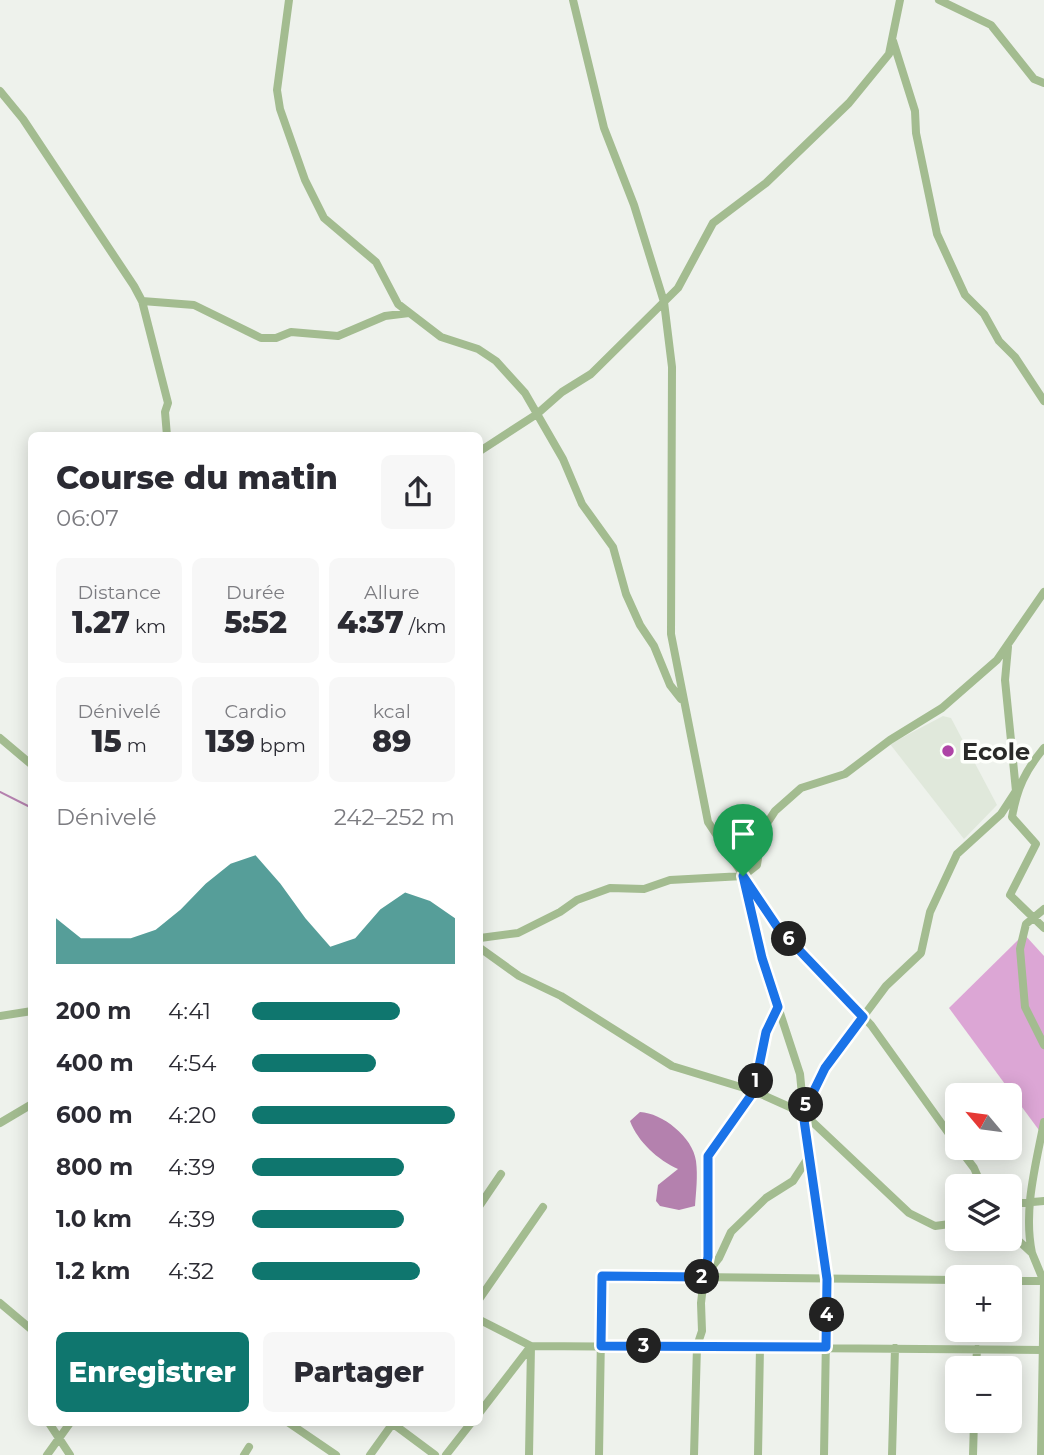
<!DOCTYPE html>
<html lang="fr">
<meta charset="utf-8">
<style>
:root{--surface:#fff;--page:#f7f7f7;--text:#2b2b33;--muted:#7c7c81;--accent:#0f766e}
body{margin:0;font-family:Montserrat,sans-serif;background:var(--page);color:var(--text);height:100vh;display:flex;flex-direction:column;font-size:26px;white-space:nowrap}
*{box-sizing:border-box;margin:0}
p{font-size:23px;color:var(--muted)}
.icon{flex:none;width:38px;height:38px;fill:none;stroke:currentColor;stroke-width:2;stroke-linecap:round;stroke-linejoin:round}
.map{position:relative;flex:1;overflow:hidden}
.side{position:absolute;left:28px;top:432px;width:455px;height:994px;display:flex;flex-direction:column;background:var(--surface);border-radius:10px;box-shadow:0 4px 18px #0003}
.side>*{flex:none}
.needle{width:46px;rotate:299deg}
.controls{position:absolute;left:945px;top:1083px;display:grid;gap:14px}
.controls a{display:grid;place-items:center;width:77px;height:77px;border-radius:10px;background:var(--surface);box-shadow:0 4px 18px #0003;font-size:35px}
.pin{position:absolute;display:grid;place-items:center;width:60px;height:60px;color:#fff;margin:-72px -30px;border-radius:50% 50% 50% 0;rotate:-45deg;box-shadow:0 0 7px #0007}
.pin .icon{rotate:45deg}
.km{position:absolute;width:35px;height:35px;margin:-18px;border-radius:50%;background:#222;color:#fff;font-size:19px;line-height:35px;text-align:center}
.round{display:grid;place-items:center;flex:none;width:74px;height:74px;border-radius:10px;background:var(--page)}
.summary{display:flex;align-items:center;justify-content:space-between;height:119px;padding:0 28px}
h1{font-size:32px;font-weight:800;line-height:52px}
.stats{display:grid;grid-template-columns:repeat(3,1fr);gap:10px;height:119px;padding:7px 28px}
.stats div{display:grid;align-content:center;border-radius:10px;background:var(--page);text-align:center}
.stats b{font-size:30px;font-weight:800}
.stats small{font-size:19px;font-weight:400}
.stats p{font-size:19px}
.chart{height:196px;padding:14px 28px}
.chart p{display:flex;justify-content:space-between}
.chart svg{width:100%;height:126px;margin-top:7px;fill:var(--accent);opacity:.7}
.action{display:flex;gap:14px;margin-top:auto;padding:14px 28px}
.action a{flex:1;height:80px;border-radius:10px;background:var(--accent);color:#fff;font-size:28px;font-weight:800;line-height:80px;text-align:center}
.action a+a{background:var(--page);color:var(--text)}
ul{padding:0 28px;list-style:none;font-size:23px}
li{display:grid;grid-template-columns:112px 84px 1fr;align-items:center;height:52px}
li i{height:18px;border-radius:9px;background:var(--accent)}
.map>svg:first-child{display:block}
.built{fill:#e0e8db}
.forest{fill:#dca6d5}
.water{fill:#b481ae}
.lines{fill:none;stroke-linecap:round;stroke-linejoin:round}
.stream{stroke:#b481ae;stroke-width:2}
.minor{stroke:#a3bc90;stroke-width:8}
.route-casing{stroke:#fff;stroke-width:14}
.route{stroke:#1a73e8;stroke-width:9}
.poi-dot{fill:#ae44a6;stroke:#fdfffb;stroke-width:2.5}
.labels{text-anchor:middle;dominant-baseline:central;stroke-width:7;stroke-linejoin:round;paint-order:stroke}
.poi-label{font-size:24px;font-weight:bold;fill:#292a28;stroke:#fdfffb;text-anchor:start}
</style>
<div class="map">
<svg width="1044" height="1455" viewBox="0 0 1044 1455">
<rect width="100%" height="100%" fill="#eef2ec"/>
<!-- built -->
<path class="built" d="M943,716L951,718L997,805L964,839L890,744Z"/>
<!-- forest -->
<path class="forest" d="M1024,934L1044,956V1137L949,1008Z"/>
<!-- water -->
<path class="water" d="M640,1112C662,1113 693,1137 696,1161C698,1176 696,1192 695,1206L679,1210L660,1206L656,1201L658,1185L678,1169C658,1160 638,1142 630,1121Z"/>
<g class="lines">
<!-- stream -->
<path class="stream" d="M0,792L32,808"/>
<!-- minor -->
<path class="minor" d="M289,0L277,90L280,109L305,180L324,218L376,262L398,304L441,337L478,349L496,361L525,393L563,459L582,504L613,547L626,594L640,625L654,646L670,685L681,699
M573,0L604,128L634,205L664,302L672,367L671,634L708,822L778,928L871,1025L957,1145
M939,0L991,25L1034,79L1044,83
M893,41L915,111L916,133L937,234L965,295L984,314L999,341L1015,357L1044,401
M0,91L23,119L134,286L142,301L168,403L165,412L167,436
M142,301L194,305L261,338H276L291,332L338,336L385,316L409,313
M480,451L537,414L562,392L591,374L678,288L713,223L766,183L849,103L889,54L900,0
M0,738L32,765
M1044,748C1025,771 1017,788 1012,817L1036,844L1010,895L1044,928
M744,883L762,958L800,1074L810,1179L827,1279L824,1455
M1044,909L1026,924L1020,949L1025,1007L1044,1045
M480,938L518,933L560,912L577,900L610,888L644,889L670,880L743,876L757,865L762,831L775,811L801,788L845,774L890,740L942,708L997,660L1044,592
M480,948L519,976L561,996L672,1066L754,1091L803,1113L909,1213L935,1226L957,1223
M0,1016L32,1011
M803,1111L825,1068L886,986L921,953L930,912L957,854L1001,814L1016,791L1005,680L1008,647
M0,1123L32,1104
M959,1148L974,1168L982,1186
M1010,1204L1044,1201
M480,1205L501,1174
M1010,1233L1032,1253L1044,1282
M1032,1253C1023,1210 1036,1164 1044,1122
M706,1273L708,1257V1156L754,1091L766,1032L778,1007
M1010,1281H1044L1041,1455
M480,1298L543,1207
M0,1303L32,1330
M480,1320L531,1346L1043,1350
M976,1368L977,1349
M480,1412L531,1346
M49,1423L70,1455
M289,1423L336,1455
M392,1423L435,1455
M47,1455L70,1423
M244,1455L249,1447
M370,1455L393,1423
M446,1455L471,1423
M529,1455L531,1346
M599,1455L602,1276L957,1280
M694,1455L697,1346L702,1331L701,1303L704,1277L719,1258L731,1232L766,1198L793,1181L808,1158
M758,1455L760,1347
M892,1455L895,1348
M973,1455L974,1421"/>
</g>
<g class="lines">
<!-- route casing -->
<g class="route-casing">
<path id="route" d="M743,876L778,928L863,1017L825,1068L803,1113L827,1279L826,1347L601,1346L602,1276L704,1277L708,1257V1156L754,1091L766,1032L778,1007L762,958Z"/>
</g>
<!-- route -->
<use href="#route" class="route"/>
</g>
<!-- markers -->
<circle class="poi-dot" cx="948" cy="751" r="7"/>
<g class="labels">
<!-- poi labels -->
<g class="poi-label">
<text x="962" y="751">Ecole</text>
</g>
</g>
</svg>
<div class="controls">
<a><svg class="needle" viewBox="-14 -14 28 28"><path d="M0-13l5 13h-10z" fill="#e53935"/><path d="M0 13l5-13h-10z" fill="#7c7c81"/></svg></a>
<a><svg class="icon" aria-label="layers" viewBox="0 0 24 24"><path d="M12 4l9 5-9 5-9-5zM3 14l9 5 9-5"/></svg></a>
<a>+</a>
<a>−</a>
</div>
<div class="pin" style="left:743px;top:876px;background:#1e9e55"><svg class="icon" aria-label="arrive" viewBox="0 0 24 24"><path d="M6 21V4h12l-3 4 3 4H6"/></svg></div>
<b class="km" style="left:756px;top:1081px">1</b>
<b class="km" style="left:702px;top:1277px">2</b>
<b class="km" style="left:644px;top:1346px">3</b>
<b class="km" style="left:827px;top:1315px">4</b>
<b class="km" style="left:806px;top:1105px">5</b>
<b class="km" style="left:789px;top:939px">6</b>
<section class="side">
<div class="summary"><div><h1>Course du matin</h1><p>06:07</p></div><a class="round"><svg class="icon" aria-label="share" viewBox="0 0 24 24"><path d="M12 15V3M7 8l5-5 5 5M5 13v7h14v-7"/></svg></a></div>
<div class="stats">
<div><p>Distance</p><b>1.27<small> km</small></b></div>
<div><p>Durée</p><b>5:52</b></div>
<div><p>Allure</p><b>4:37<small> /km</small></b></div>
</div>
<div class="stats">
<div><p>Dénivelé</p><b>15<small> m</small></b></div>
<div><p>Cardio</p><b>139<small> bpm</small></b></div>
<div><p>kcal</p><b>89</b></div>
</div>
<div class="chart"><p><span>Dénivelé</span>242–252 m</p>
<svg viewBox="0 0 160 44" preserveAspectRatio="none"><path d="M0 44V28L10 35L20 35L30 35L40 32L50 25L60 16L70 9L80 6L90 16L100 28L110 38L120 35L130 25L140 19L150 22L160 28V44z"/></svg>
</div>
<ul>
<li><b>200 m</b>4:41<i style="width:73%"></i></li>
<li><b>400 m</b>4:54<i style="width:61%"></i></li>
<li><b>600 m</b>4:20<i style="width:100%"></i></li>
<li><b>800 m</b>4:39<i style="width:75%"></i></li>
<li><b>1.0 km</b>4:39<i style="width:75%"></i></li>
<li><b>1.2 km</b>4:32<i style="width:83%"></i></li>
</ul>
<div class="action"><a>Enregistrer</a><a>Partager</a></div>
</section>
</div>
